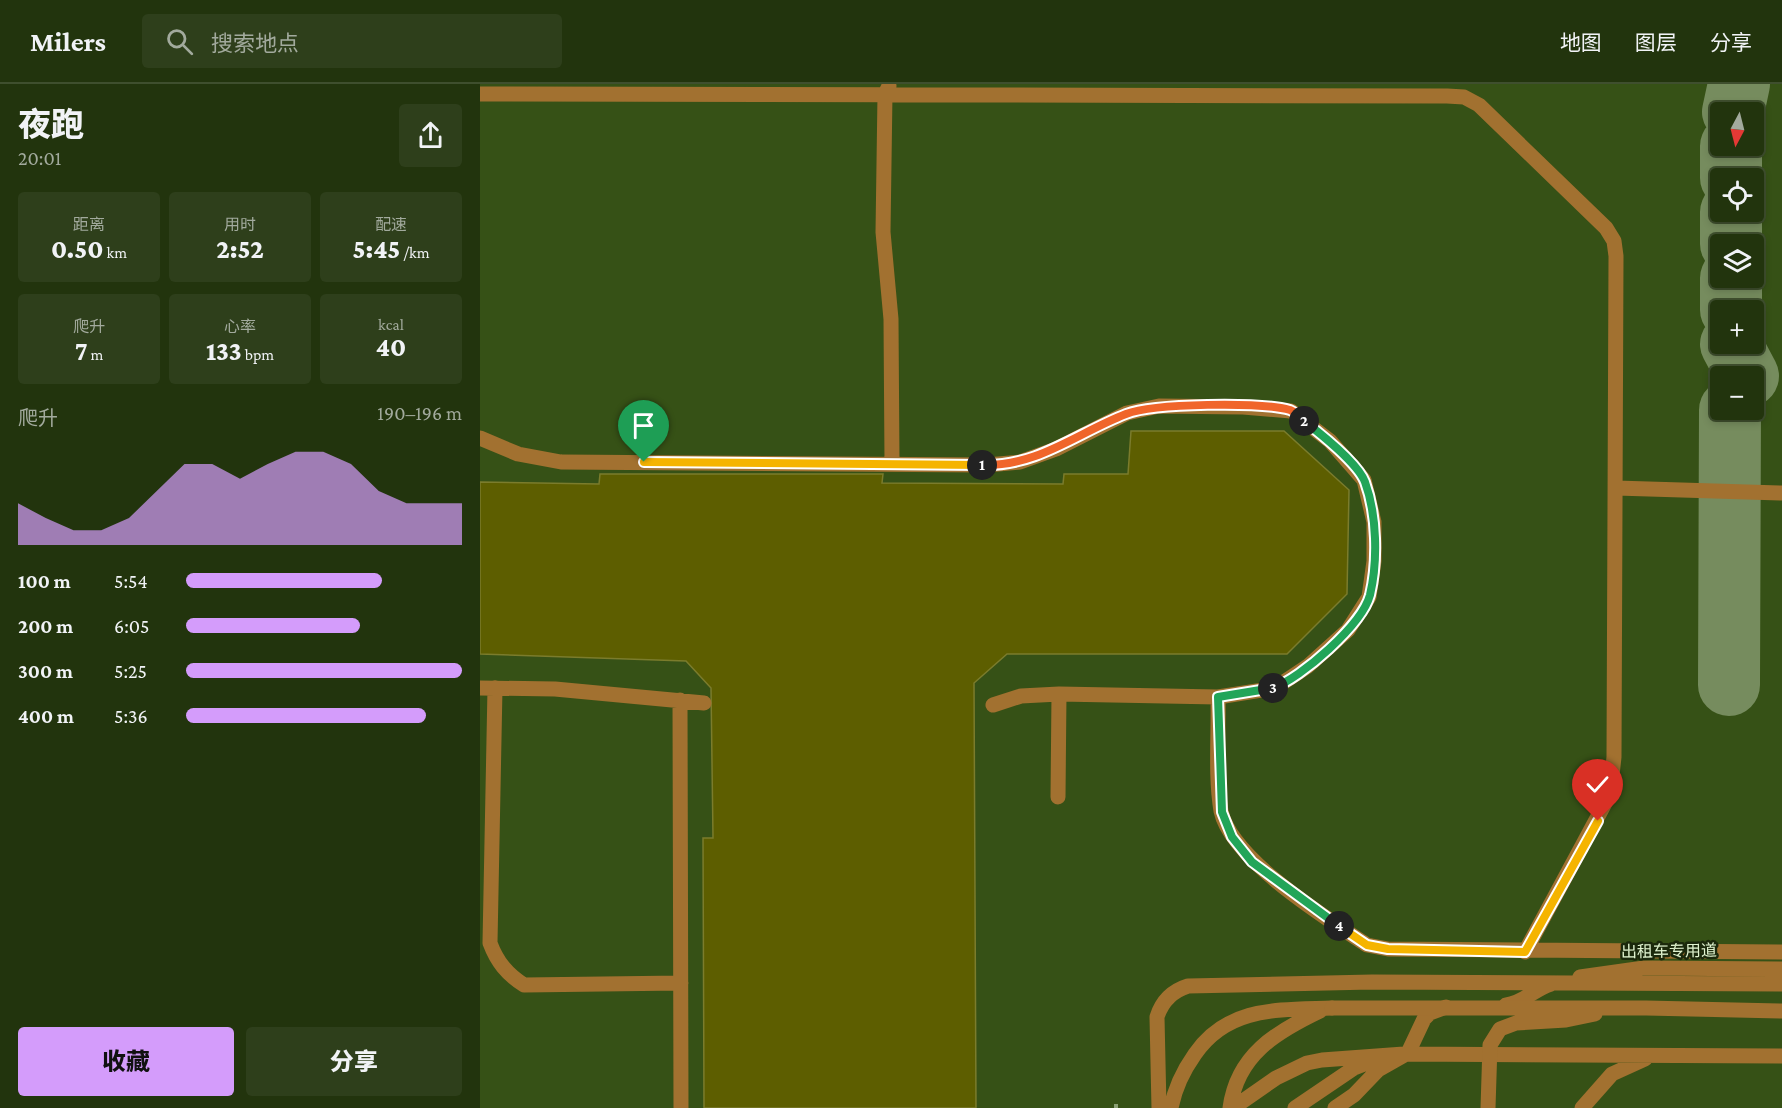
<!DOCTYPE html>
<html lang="zh">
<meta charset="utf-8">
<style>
:root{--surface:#22340d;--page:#2e3f1b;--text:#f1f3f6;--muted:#a2aa9d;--line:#3f4f2e;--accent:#d49cfb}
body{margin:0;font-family:"Crimson Pro","Noto Sans SC",serif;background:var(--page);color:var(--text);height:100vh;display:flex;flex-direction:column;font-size:22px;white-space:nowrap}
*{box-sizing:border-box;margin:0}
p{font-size:20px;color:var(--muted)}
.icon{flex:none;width:33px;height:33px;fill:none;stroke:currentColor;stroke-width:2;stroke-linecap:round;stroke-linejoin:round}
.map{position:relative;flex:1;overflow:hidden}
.details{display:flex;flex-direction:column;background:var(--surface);width:480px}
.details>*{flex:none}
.needle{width:39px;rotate:187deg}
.buttons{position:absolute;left:1230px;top:18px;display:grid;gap:12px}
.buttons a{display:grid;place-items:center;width:54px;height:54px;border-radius:6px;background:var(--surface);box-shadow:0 3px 9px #0003,0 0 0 2px var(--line);font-size:30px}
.pin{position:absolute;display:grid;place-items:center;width:51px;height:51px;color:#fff;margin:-62px -26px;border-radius:50% 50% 50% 0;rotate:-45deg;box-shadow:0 0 6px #0007}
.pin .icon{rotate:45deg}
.km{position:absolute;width:30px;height:30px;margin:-15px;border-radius:50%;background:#222;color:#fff;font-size:16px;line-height:30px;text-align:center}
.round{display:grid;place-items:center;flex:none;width:63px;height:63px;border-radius:6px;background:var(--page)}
.summary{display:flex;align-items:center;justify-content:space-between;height:102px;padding:0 18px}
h1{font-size:33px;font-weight:800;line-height:45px}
.metrics{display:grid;grid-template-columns:repeat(3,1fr);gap:9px;height:102px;padding:6px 18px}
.metrics div{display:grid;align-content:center;border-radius:6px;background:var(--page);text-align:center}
.metrics b{font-size:26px;font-weight:800}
.metrics small{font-size:16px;font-weight:400}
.metrics p{font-size:16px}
.chart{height:168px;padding:12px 18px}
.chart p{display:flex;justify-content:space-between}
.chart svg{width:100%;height:108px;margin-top:6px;fill:var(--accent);opacity:.7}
.cta{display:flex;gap:12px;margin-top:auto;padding:12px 18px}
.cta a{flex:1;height:69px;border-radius:6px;background:var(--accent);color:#111;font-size:24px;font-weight:800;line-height:69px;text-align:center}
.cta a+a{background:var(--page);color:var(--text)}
ul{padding:0 18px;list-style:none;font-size:20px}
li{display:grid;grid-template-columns:96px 72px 1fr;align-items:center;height:45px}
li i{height:15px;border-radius:8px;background:var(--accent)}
header{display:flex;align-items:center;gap:36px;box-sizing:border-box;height:84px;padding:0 30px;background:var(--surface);border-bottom:2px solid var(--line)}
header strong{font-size:28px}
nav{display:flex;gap:33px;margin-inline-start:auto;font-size:21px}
.search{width:420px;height:54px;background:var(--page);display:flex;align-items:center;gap:15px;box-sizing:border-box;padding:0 21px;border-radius:6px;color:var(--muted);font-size:22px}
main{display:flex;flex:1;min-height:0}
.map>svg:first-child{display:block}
.built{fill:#365116;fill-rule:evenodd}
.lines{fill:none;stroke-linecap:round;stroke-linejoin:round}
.taxiway{stroke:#768c5e;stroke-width:62}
.building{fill:#5d5e00;stroke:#7b7c2c;stroke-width:1.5}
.path{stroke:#8a9f73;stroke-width:4;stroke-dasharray:6 3;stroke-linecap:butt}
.minor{stroke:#a27130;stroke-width:15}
.minor-bridge{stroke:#a27130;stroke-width:15}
.split-1-casing{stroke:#fff;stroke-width:12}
.split-2-casing{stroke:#fff;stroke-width:12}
.split-3-casing{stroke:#fff;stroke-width:12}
.split-4-casing{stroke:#fff;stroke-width:12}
.split-5-casing{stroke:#fff;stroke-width:12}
.split-1{stroke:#f5b400;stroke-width:8}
.split-2{stroke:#f0652b;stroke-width:8}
.split-3{stroke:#22a559;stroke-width:8}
.split-4{stroke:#22a559;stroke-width:8}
.split-5{stroke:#f5b400;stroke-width:8}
.labels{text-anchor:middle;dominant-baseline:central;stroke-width:5;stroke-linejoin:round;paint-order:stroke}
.street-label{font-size:16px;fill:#e1f4d0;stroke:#1b290c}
</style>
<header>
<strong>Milers</strong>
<div class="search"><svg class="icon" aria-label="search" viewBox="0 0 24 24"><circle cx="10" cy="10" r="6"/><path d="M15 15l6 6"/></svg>搜索地点</div>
<nav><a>地图</a><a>图层</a><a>分享</a></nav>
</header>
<main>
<section class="details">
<div class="summary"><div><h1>夜跑</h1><p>20:01</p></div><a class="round"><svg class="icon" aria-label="share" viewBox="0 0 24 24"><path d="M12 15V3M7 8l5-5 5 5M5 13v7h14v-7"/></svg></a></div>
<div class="metrics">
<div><p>距离</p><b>0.50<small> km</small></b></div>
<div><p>用时</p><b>2:52</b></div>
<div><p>配速</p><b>5:45<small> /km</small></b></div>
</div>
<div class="metrics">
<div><p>爬升</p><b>7<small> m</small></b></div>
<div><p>心率</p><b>133<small> bpm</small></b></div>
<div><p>kcal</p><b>40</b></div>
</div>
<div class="chart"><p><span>爬升</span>190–196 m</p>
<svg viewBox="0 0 160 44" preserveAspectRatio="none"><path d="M0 44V27L10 33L20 38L30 38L40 33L50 22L60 11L70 11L80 17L90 11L100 6L110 6L120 11L130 22L140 27L150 27L160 27V44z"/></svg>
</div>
<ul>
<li><b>100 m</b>5:54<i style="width:71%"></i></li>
<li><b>200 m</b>6:05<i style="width:63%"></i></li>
<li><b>300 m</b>5:25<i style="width:100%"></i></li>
<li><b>400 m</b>5:36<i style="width:87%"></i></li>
</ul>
<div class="cta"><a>收藏</a><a>分享</a></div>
</section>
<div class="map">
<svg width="1302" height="1024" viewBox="0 0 1302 1024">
<rect width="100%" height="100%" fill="#2e4511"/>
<!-- built -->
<path class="built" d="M0,0H1302V1024H0ZM1240,28H1274V62H1240ZM1240,94H1274V128H1240ZM1240,160H1274V194H1240ZM1240,226H1274V260H1240ZM1240,292H1274V326H1240Z"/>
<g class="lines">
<!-- taxiway -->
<path class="taxiway" d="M1253,28L1259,0
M1251,94V62
M1251,160V128
M1251,226V194
M1251,260L1268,292
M1249,601L1250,326"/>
</g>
<!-- building -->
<path class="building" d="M651,347H804L869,406L867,510L807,570H527L494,599L496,1024H224L223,754H233L231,604L206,577L0,570V398L119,400L120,390H403L402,399L583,400L584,390H648Z"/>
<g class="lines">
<!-- path -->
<path class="path" d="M636,1024V1020"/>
<!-- minor -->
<path class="minor" d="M409,2L405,10L403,148L411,235L412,379
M0,10L967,12L984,13L999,21L1126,144L1134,157L1136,172L1134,673L1130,710L1045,868
M0,354L38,370L81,378L507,381L540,378L576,365L647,329L679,322L763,323L811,327L850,357L884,396L894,438V477L889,513L868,546L828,582L795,604L738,613L579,610L541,612L513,621
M1136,404L1302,409
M0,604L75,605L224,619
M15,604L10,859C17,878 27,890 44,901L201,899
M738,613C739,649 735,691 741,727C751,775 846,834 887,861L908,865L1302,868
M200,616L201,1024
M578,713L579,610
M1100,893L1164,884L1302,885
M1026,921C1044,919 1054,905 1071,900
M679,1024L677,933C682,917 692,907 708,902L892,898L1302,900
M691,1024C695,1003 703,987 715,970C748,922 799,926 852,924
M750,1024C757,971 796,948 840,927
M753,1024L796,994L827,979L842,976L924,970L1302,972
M815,1024L874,984L892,977
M855,1024L874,1011L898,986L928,969L944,935L950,929L966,923
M1102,1024L1132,990L1165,975"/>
<!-- minor-bridge -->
<path class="minor-bridge" d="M852,924H1166L1302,927
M1008,1024L1010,961L1020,945L1036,939L1086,936L1115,930"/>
</g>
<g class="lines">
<!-- split-1 casing -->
<g class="split-1-casing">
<path id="split-1" d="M164,378L502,381"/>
</g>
<!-- split-2 casing -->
<g class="split-2-casing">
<path id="split-2" d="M502,381C557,383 597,349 646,330C674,319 781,318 810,326C815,328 820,333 824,337"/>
</g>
<!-- split-3 casing -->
<g class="split-3-casing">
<path id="split-3" d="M793,604C821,594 882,541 890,511C898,477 897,431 885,398C878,380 841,350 824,337"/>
</g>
<!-- split-4 casing -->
<g class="split-4-casing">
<path id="split-4" d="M793,604L738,613L742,728L752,753L772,778L859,842"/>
</g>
<!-- split-5 casing -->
<g class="split-5-casing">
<path id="split-5" d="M859,842L887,861L908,865L1045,868L1118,737"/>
</g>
<!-- split-1 -->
<use href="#split-1" class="split-1"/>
<!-- split-2 -->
<use href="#split-2" class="split-2"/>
<!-- split-3 -->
<use href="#split-3" class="split-3"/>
<!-- split-4 -->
<use href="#split-4" class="split-4"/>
<!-- split-5 -->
<use href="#split-5" class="split-5"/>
</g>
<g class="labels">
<!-- street labels -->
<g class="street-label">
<text transform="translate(1189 867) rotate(-1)">出租车专用道</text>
</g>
</g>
</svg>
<div class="buttons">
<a><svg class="needle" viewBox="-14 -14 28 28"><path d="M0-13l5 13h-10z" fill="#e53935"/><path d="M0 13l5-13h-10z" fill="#a2aa9d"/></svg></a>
<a><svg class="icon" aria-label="locate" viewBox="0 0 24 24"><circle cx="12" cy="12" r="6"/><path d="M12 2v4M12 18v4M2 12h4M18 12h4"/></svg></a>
<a><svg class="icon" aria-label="layers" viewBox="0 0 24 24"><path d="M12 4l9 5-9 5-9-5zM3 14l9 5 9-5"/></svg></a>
<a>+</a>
<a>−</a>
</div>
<div class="pin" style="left:164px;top:378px;background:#1e9e55"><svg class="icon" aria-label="arrive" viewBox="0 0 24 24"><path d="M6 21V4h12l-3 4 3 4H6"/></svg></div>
<div class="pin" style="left:1118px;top:737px;background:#d93025"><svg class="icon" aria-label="check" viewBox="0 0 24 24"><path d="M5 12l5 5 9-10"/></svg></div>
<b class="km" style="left:502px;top:381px">1</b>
<b class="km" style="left:824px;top:337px">2</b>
<b class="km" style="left:793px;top:604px">3</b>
<b class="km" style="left:859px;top:842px">4</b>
</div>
</main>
